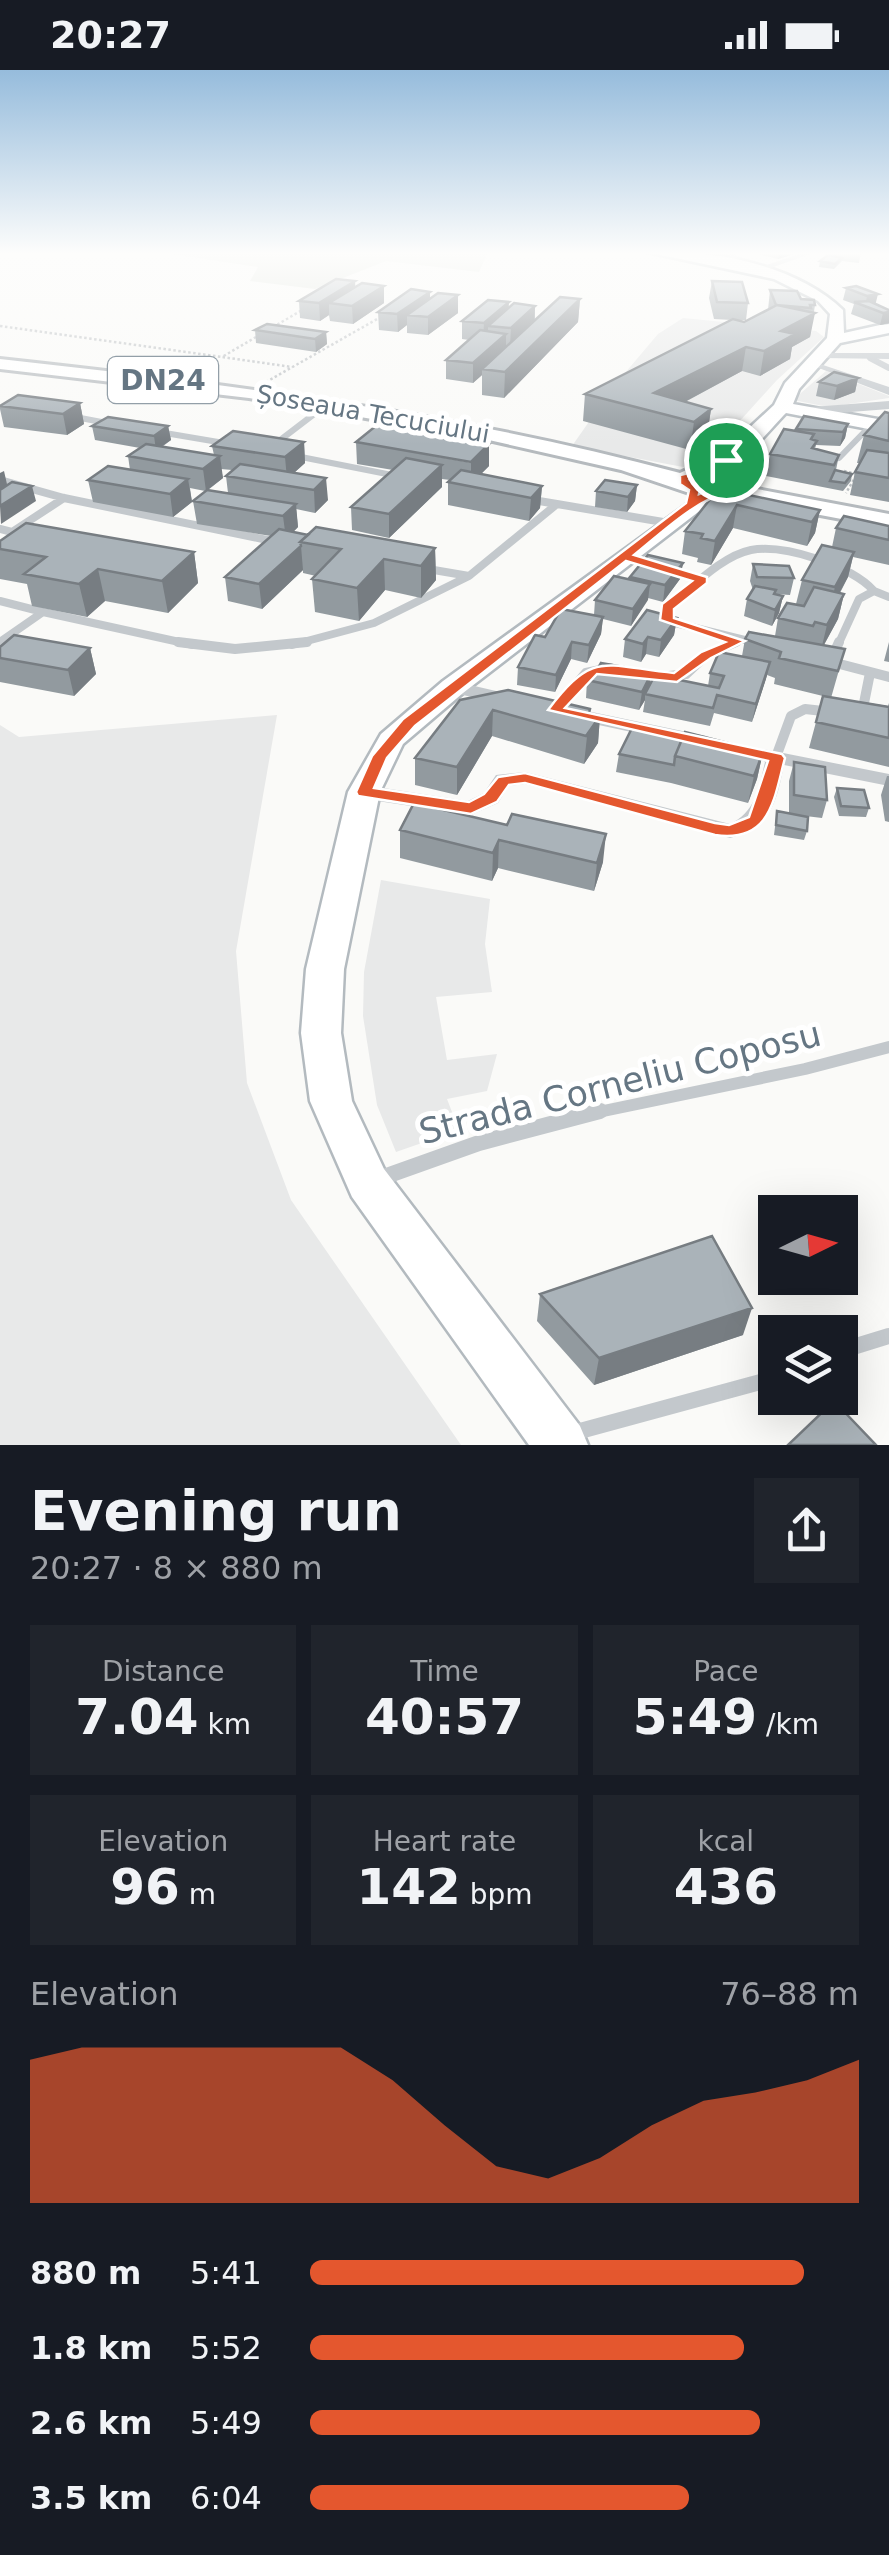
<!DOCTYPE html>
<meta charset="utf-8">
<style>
:root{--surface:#171b24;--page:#20242c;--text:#f1f3f6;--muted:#9ea1a6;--accent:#e4572e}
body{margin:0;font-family:"DejaVu Sans",sans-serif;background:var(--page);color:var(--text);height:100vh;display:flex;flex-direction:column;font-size:38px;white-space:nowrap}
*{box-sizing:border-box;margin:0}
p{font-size:32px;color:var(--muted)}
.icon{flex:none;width:55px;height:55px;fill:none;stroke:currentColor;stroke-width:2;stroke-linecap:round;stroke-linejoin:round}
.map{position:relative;height:1375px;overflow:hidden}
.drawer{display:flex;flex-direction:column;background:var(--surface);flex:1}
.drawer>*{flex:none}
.needle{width:65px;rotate:85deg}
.controls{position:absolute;left:758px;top:1125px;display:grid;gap:20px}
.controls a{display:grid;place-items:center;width:100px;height:100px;border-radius:0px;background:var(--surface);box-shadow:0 10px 40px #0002;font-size:50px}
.pin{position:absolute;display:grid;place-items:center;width:85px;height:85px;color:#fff;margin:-42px;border:5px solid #fff;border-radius:50%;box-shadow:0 2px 10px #0007}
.round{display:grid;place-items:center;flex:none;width:105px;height:105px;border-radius:0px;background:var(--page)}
.summary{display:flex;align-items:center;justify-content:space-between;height:170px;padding:0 30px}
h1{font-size:55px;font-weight:600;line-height:75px}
.figures{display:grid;grid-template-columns:repeat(3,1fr);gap:15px;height:170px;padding:10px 30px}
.figures div{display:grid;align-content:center;border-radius:0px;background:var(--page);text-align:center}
.figures b{font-size:50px;font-weight:600}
.figures small{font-size:28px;font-weight:400}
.figures p{font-size:28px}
.chart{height:280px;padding:20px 30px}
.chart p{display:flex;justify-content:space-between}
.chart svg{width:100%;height:180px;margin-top:10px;fill:var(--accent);opacity:.7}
ul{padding:0 30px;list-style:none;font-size:32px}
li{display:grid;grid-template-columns:160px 120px 1fr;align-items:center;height:75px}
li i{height:25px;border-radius:12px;background:var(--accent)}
.status{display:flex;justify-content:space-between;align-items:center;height:70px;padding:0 50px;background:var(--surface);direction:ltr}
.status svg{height:28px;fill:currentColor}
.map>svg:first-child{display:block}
.built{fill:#e8e9e9}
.green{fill:#dadfd7}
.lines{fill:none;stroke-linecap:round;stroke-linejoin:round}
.secondary-casing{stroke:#b3babf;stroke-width:5}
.primary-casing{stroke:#b5babe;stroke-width:6}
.path{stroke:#bbbfc2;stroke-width:2.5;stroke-dasharray:2.5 2.5;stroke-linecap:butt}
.lane-far5{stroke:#c3c8cc;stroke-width:5}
.lane-far4{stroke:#c3c8cc;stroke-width:6}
.lane-far3{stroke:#c3c8cc;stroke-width:8}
.lane-far2{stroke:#c3c8cc;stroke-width:10}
.lane-far1{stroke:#c3c8cc;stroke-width:12}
.lane{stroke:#c3c8cc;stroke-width:16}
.street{fill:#c3c8cc;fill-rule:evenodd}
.secondary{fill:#fff;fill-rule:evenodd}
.primary{fill:#fff;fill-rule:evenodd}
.wall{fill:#929a9f;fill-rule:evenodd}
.shaded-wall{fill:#777d82}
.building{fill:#aab3b9;stroke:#777d82;stroke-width:2.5}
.route{fill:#e4572e;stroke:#fff;stroke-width:2.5;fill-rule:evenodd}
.labels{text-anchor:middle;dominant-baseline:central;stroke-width:10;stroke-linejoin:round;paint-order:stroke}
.far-street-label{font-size:25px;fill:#657683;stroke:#fff}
.shield{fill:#fff;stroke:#939fa8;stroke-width:2.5}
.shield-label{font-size:28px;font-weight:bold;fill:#657683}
.near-street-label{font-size:35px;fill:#657683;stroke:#fff}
</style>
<div class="status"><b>20:27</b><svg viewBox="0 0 49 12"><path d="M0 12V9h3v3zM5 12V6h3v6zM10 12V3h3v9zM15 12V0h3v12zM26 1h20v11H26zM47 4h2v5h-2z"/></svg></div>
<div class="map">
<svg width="889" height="1375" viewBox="0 0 889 1375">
<rect width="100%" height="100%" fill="#fafaf8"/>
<!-- built -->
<path class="built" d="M683,248L816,261L824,267L777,310L700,395L683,397L572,376L614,316L658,264Z
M826,301L889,326V328L828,337L793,330Z
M277,645L236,881L247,1013L291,1130L461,1375H0V655L19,667Z
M381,810L490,829L485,874L492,922L436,927L447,990L497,984L487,1021L447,1029L459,1060L396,1082L377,1035L363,946L364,902Z"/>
<!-- green -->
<path class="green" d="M158,182H488L479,202L386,191L315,219L250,211L258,197Z"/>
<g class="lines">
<!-- secondary casing -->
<g class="secondary-casing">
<path id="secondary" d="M647,182C710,178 797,195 843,240L844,263L889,253V263L840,273L799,319L793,334L889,351V363L786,343C766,363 730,412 700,406V398L719,386L774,335L785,313L827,268L830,244L818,231L774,209Z
M712,416L719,418L722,422L719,426L463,623L403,674L380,722L344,899L341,963L352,1031L384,1099L580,1356L588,1375H529L352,1127L310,1031L301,963L306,899L348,722L381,664L443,611Z"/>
</g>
<!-- primary casing -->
<g class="primary-casing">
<path id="primary" d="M0,289C229,314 456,343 680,403C698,393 717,394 735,405L741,416L889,444V458L725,427L704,428L621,400L471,366L249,328L0,299ZM710,409L718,414L699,410Z"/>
</g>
<!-- path -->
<path class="path" d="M0,256L222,287
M273,257L304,239
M256,267L222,287L292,297
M266,312L379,248
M844,401L857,404L846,423"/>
<!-- lane-far5 -->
<path class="lane-far5" d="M731,182L739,197"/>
<!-- lane-far4 -->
<path class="lane-far4" d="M870,288L889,298
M70,346L112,354
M159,362L230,374
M275,374L326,335
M291,385L397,406
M839,388L873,353
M0,410L7,412"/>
<!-- lane-far3 -->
<path class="lane-far3" d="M0,410L64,428L277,472
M557,434L669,453
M0,459L12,462L64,428
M670,500L702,510
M469,506L557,434L527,429
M874,521L889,527
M0,531L43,542
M0,572L43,542L193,575
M292,575L374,553L469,506L422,498
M730,575L737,572
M766,575L667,551V537C691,519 721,486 751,480C785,474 852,496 874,521L859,529L838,575"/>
<!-- lane-far2 -->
<path class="lane-far2" d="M178,572L235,579L307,572
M756,572L817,587L835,581L839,572
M832,592L889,607
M661,607L686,604L706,585L736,572
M555,640L586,603L610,598
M858,641L863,638L870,603
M776,687L791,646L805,639L832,642"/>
<!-- lane-far1 -->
<path class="lane-far1" d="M589,1044L805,999L889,977"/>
<!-- lane -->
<path class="lane" d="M378,1109L479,1073L600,1041
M840,1281L889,1266
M569,1364L775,1308"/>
<!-- street -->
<path class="street" d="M805,182H816L759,202L752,200Z
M819,283H889V289L823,288L819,287Z
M811,291L889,317V325L811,295Z
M889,331V339L812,345L806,341L812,337Z
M453,611L517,626L519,630L510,636L446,621L444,617Z
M573,638L706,666L716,672L706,678L566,648L563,644Z
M763,679L889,704V716L784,695C776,734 771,757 730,768L525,714L509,716L498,733L471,745L364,729L354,722L364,715L468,731L484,723L496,705L525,702L730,754C756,742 759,717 765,692L753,685Z"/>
<!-- secondary -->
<use href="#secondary" class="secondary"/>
<!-- primary -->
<use href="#primary" class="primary"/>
</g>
<!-- wall -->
<path class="wall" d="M704,182H726L718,186L703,184Z
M759,182H801L778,189L758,184Z
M826,182H863H861L859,193L842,191L834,199L819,197L820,191L825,187Z
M712,211L748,233L746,250H736L744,252L768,240L770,220L815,235L810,267L792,277L790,289L760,306L742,301L685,332L711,339L707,366L690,380L583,351L585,324L732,250L714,249L709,228Z
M384,216V233L353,254L330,251L329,245L320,251L300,248L299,231L355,217Z
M856,216L875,234L884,238L889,254L880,255L851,244L854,234L843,230L846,218Z
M458,225V243L428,265L407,263V255L398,262L379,260L378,242L430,229Z
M580,229L578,252L504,328L482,325V305L473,313L446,309V290L469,270L462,269V251L509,237L535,236V250Z
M255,260L326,262L327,274L316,282L256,273Z
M858,308L855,322L834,330L816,326L819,312Z
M80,333L84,354L67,365L4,357L0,339V336Z
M889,343V432L850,425L855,402L860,393H857L864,365Z
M848,354L845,368L840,376L816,375L815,379L839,385L836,400L852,404L851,411L843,421L766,406L770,384L795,361L796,359Z
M92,356H168L171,370L162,377L214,385L212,376L304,372L305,393L294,403L328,430L315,443L296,439L298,457L293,462L308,465L435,478L436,510L421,528L385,520L359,551L315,542L312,509L316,506L303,503V500L262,539L228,531L225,507L271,466L197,454L193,431L205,421L190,418L192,432L173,447L93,432L88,410L130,400L128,386L140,378L95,370ZM221,399L232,400L226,406L228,423L208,420L223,408Z
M356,372L489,396L481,404L542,416L540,438L529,451L448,435V412L450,410L442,409V417L389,468L352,460L351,437L393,400L357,394Z
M637,415L635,431L627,442L595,437L596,421Z
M744,424L820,440L815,463L807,476L733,458L711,495L697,492L698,488L682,484L685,461Z
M889,456V495L853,487L848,507L840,523L844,524L838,549L824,575L845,579L831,628L774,614L775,608L767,605L752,652L714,643L710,656L643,642L645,630L639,640L586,628L587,610L650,615L708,616L710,603L742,586L745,569L775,566L778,548L796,534L802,510L832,477L836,458Z
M0,471L194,482L198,513L168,543L105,531L87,547L32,536L27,514L0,509Z
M683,493L680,509L663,532L648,528L631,556L603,549L601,564L587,593L571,589L555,622L517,615L518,597L545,567L594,545L595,530L630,509V507Z
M753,494L794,508L790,525L775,524L783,526L779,543L772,556L744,546L747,529L753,520L750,511Z
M677,548L674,565L659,587L646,584L641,592L623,587L625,569Z
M889,572V592L884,591Z
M0,577L90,578L96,604L74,626L0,612Z
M823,626L888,636L889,633V697L809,678Z
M460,630L590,643L600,646L598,673L584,694L492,666L457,725L415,715V688Z
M682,669L763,682L757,709L748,733L671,713L616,702L619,684Z
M794,692L827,730L822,748L789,744V711Z
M887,706H889V752L885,751L881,725Z
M837,718L869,738L866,747L839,746L834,727Z
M414,733L603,792L594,821L498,798L492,811L400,788V760Z
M777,741L807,761L804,770L774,765Z
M540,1224L743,1265L594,1315L537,1251Z"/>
<!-- shaded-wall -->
<path class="shaded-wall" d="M780,182H801L778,189Z
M355,211L356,228L329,233V245L320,251L319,233Z
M384,216V233L353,254L352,236Z
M430,222V239L407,245V255L398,262L397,244Z
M878,224L875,236L865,238L867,226Z
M458,225V243L428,265V247Z
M580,229L578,252L504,328L505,302Z
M509,232L508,250L488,256V268L483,272L484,253Z
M535,236L534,253L510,277L511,258Z
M889,242V253L880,255L883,243Z
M815,243L810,267L792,277L790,289L760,306L764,281L781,261Z
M326,262L327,274L316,282L315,269Z
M506,264V282L482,299V305L473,313V293Z
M746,277L742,301L662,344L654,323Z
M858,308L855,322L834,330L837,316Z
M80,333L84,354L67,365L63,344Z
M711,339L707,366L690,380L694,352Z
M848,354L845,368L840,376L843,362Z
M168,356L171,370L156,380L154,366Z
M304,372L305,393L287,409L285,387Z
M489,374V396L471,414V392Z
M220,386L223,408L206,421L203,399Z
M442,395V417L389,468V444Z
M4,401L9,423L0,429V403Z
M326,408L328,430L315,443L314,420Z
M188,409L192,432L173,447L170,424Z
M637,415L635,431L627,442L628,427Z
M32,416L36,431L1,454L0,436Z
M542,416L540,438L529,451L531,428Z
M296,434L298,457L286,469L283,446Z
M737,435L733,458L711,495L715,471Z
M820,440L815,463L807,476L812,452Z
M301,476L303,500L262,539L259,514Z
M435,478L436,510L421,528V496Z
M194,482L198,513L168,543L162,511Z
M854,482L848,507L829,542L835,517Z
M384,489L385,520L359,551L357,518Z
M683,493L680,509L663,532L665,515Z
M98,499L105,531L87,547L79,514Z
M650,514L648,530L631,556L633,539Z
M844,524L838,549L821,580L827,555Z
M783,526L779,543L772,556L775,540Z
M603,547L601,564L587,593L589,575Z
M677,548L674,565L659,587L661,570Z
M648,567L646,584L641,592L643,574Z
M572,572L571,589L555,622L556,605Z
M90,578L96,604L74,626L68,600Z
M770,592L766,609L752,652L756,634Z
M652,602L649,620L645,624V630L639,640L642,622Z
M590,639L588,664L600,646L598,673L584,694Z
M493,640L492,666L457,725V697Z
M763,682L757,709L748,733L754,706Z
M606,764L603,792L594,821L597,793Z
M499,770L498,798L492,811L493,783Z
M752,1238L743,1265L594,1315L599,1288Z"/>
<!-- building -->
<path class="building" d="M828,185L842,188L835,194L820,191Z
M336,209L355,211L319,233L299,231Z
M712,211L742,212L748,233L717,232Z
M362,213L384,216L352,236L329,233Z
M856,216L878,224L867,226L846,218Z
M411,219L430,222L397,244L378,242Z
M770,220L797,221L801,229L814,230L815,235H810L811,238L776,235Z
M438,223L458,225L428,247L407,245Z
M560,227L580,229L505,302L482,299Z
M488,230L509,232L484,253L462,251Z
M869,231L889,240V242L883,243L854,232Z
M514,233L535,236L511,258L488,256Z
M777,235L815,243L781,261L795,264L764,281L746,277L654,323L711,339L694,352L585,324L733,249L744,252Z
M267,254L326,262L315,269L255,260Z
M480,260L506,264L473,293L446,290Z
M834,302L858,308L837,316L819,312Z
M18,325L80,333L63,344L0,336Z
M885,342L889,343V371L864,365Z
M804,346L848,354L843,362L796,359Z
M108,347L168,356L154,366L92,356Z
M377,355L489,374L471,392L356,372Z
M784,359L814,364L811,369L817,371L812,378L839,385L834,395L770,384Z
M233,361L304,372L285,387L212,376Z
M146,374L220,386L203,399L128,386Z
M867,380L889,383V408L855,402Z
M406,388L442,395L389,444L351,437Z
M240,394L326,408L314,420L226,406Z
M108,396L188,409L170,424L88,410Z
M461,400L542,416L531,428L448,412Z
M835,400L852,404L845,413L830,411Z
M605,410L637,415L628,427L596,421Z
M12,412L32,416L0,436V420Z
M207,420L296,434L283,446L193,431Z
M744,424L820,440L812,452L737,435L715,471L701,468L703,464L685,461L711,428Z
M844,446L889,456V470L836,458Z
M26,453L194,482L162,511L98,499L79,514L24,504L46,487L0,479V471Z
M316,457L435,478L421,496L384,489L357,518L312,509L341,479L300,472Z
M279,459L308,465L300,472L301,476L259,514L225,507Z
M822,475L854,482L835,517L802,510Z
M648,485L683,493L665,515L630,507Z
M753,494L789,496L794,508L757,507Z
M614,506L650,514L633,539L595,530Z
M755,516L776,520L774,524L783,526L775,540L747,529Z
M814,517L844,524L827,555L815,552L813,556L778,548L787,533L804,536Z
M561,539L603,547L589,575L572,572L556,605L518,597L535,565L545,567Z
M647,540L677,548L661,570L648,567L643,574L625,569Z
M749,562L845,579L838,601L779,588L781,582L745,569Z
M14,565L90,578L68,600L0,588V577Z
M719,582L770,592L756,634L717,625L713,638L645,624L655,605L719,618L724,606L710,603Z
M601,593L652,602L642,622L587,610L591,602L595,603Z
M508,620L590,639L589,643L600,646L586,666L493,640L457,697L415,688L460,630Z
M823,626L889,637V668L816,652Z
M633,656L682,669L675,686L674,695L619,684Z
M685,662L763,682L754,706L675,686Z
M794,692L825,697L827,730L794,725Z
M837,718L864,720L869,738L841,736Z
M414,733L507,755L512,744L606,764L597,793L499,770L493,783L400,760Z
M777,741L808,747L807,761L776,755Z
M712,1166L752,1238L599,1288L540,1224Z
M834,1331L876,1375H788Z"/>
<!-- sky -->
<linearGradient id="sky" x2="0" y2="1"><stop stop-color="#96bcdc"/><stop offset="0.49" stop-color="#fdfdfc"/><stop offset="1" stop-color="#fdfdfc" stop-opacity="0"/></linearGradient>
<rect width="889" height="374" fill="url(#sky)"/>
<!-- route -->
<path class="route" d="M726,387L731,390L727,404L736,411L733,420C695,430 664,461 634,485L707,507V513L674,539V548L745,571L711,588L677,612L597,604L565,638L782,684L785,688C774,729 771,773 715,765L525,713L509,715L497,732L471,744L358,726L356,722L372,686L403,649L686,433L689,420L680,414V405L703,400ZM717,400L716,405L724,415L699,424L700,419L690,410ZM626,491L692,511L662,534L660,550L725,572L701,582L674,603C604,596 594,579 548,640L768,691L749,747L729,755L715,753L525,703L498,707L484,724L469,732L374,718L387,688L415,656Z"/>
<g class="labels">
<!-- far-street labels -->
<g class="far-street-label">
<text transform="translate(373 344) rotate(10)">Șoseaua Tecuciului</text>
</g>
<!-- shield labels -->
<rect class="shield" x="108" y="287" width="110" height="46" rx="8"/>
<g class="shield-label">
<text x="163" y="310">DN24</text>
</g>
<!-- near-street labels -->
<g class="near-street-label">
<text transform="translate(620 1013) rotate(-14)">Strada Corneliu Coposu</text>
</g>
</g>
</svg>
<div class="controls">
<a><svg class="needle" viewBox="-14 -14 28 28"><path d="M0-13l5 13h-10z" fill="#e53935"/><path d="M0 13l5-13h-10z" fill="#9ea1a6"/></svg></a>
<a><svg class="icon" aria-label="layers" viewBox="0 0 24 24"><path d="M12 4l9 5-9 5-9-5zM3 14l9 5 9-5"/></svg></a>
</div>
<div class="pin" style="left:726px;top:390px;background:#1e9e55"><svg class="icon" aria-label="arrive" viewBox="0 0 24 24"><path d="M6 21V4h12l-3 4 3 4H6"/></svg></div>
</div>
<section class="drawer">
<div class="summary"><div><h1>Evening run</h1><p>20:27 · 8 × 880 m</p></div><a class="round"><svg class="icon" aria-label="share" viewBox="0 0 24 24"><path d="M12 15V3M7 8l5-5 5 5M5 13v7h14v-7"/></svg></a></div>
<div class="figures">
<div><p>Distance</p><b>7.04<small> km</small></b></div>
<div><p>Time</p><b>40:57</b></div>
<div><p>Pace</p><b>5:49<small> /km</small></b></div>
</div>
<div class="figures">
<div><p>Elevation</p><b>96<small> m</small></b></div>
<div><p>Heart rate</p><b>142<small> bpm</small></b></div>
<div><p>kcal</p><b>436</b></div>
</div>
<div class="chart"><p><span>Elevation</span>76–88 m</p>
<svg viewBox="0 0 160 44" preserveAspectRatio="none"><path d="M0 44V9L10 6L20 6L30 6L40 6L50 6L60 6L70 14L80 25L90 35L100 38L110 33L120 25L130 19L140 17L150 14L160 9V44z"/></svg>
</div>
<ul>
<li><b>880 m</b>5:41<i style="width:90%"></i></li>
<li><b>1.8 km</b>5:52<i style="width:79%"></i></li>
<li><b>2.6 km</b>5:49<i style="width:82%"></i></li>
<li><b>3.5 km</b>6:04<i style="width:69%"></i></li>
</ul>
</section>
